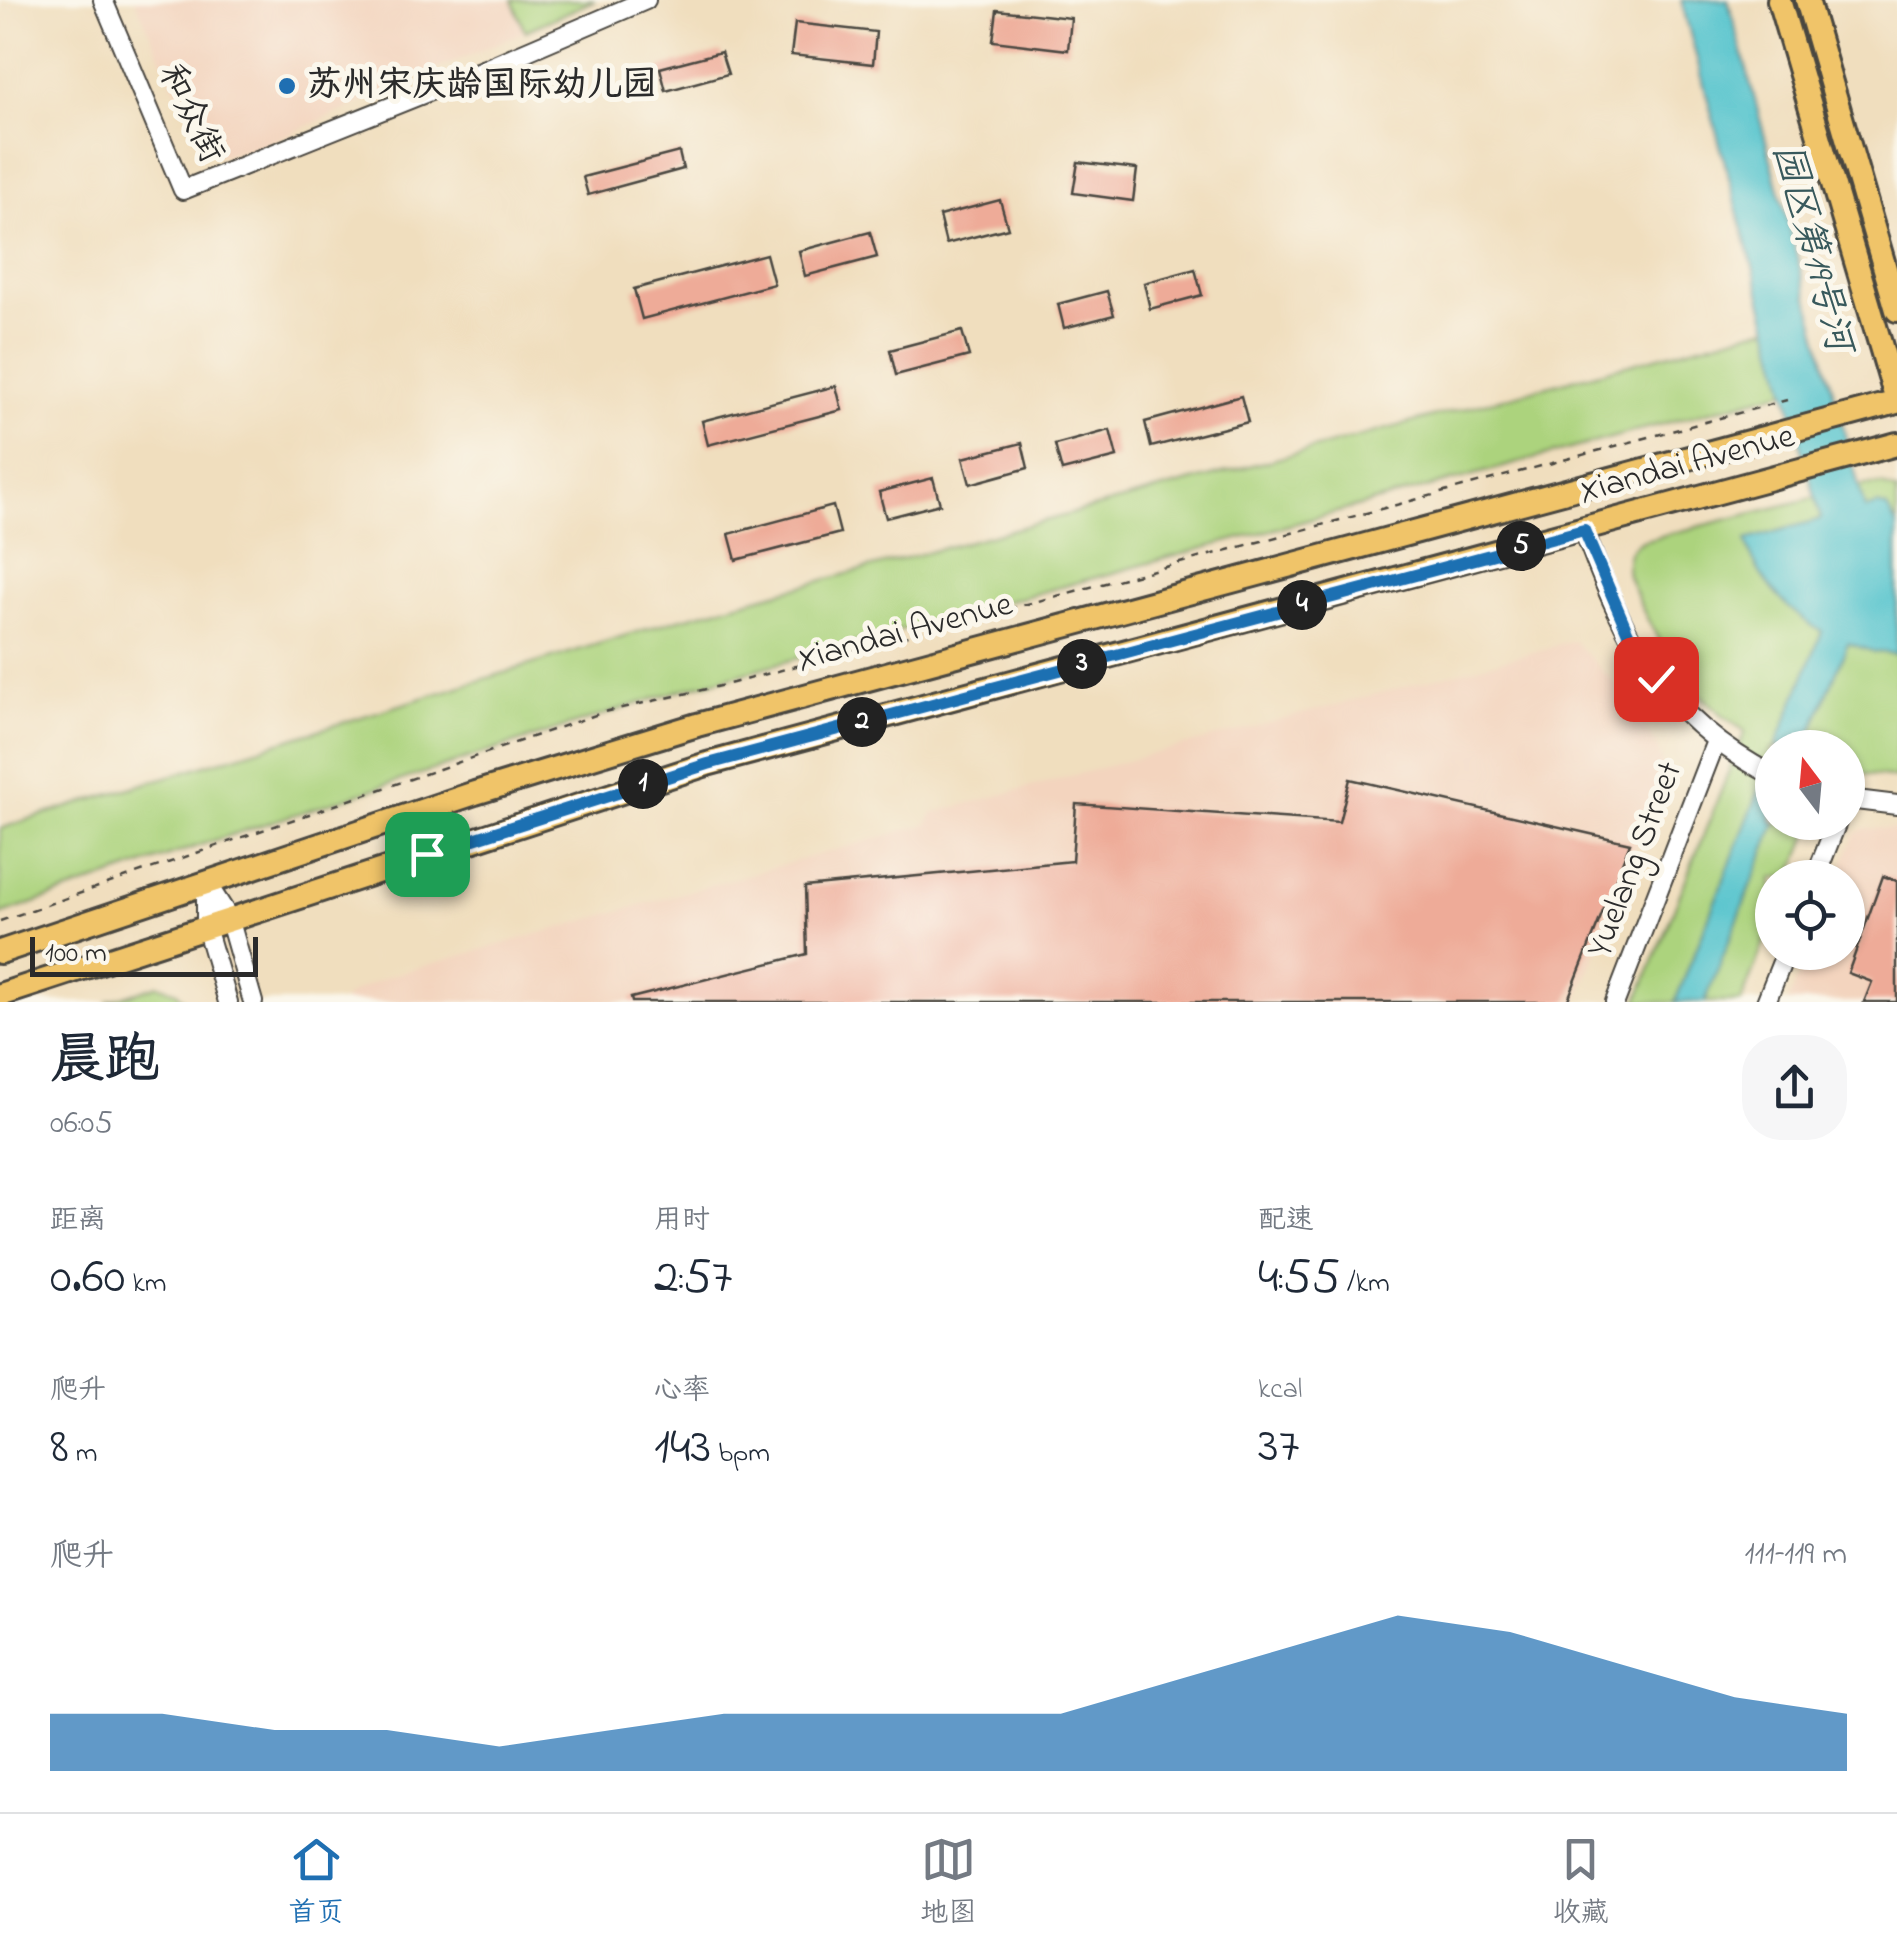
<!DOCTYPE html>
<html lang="zh">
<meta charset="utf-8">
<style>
:root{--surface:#fff;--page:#f6f6f7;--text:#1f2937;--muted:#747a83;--line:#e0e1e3;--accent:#1f6fb2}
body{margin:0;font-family:"Indie Flower","LXGW WenKai TC",sans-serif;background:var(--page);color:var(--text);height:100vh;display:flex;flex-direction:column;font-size:38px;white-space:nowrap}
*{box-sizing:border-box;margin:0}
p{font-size:32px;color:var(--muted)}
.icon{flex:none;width:55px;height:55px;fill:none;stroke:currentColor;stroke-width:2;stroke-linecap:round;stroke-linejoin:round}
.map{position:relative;height:1002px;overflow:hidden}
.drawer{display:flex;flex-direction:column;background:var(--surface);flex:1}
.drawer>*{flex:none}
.needle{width:65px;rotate:344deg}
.controls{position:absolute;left:1755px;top:730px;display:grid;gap:20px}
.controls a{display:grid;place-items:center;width:110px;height:110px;border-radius:50%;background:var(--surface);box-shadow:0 2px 8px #0004;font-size:50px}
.scale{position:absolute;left:30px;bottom:25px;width:228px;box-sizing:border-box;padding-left:10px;border:5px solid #2b2b2b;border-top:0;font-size:28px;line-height:35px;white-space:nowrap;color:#2b2b2b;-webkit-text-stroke:8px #fbf7ec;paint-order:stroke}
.pin{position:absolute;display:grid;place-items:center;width:85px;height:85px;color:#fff;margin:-42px;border-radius:20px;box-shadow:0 5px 15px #0006}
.km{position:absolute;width:50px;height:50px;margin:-25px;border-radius:50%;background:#222;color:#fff;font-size:28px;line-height:50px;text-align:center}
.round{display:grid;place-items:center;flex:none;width:105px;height:105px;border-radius:40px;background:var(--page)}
.summary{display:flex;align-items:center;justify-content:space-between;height:170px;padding:0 50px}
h1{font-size:55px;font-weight:600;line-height:75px}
.metrics{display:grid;grid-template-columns:repeat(3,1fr);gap:15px;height:170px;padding:10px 50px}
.metrics div{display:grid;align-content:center}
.metrics b{font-size:50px;font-weight:600}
.metrics small{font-size:28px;font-weight:400}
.metrics p{font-size:28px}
.chart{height:280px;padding:20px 50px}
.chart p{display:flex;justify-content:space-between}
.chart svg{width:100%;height:180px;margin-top:10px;fill:var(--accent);opacity:.7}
.dock{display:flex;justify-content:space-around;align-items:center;height:140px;border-top:2px solid var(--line);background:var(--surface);font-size:28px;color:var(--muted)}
.dock a{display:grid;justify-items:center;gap:5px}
.dock .current{color:var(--accent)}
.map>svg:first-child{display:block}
.built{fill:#f3d4be}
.green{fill:#acd37d;stroke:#6c7f54;stroke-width:2.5}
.water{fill:#58c5ce;stroke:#42787c;stroke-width:2.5}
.building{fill:#eeab98}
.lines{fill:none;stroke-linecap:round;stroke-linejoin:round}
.tertiary-casing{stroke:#494641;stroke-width:22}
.primary-casing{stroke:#494641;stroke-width:28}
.path{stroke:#494641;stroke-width:2.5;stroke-dasharray:8 8;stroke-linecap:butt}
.tertiary{stroke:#fff;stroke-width:18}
.primary{stroke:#f0c469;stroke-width:22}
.route-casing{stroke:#fff;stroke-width:20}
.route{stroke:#1f6fb2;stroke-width:12}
.poi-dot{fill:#1f6fb2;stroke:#fbf7ec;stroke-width:4}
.labels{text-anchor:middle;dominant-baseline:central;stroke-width:10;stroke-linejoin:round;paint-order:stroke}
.poi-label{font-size:35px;font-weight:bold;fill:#2b2b2b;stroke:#fbf7ec;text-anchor:start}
.street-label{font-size:35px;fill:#2b2b2b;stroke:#fbf7ec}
.water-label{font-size:38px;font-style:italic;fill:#38595c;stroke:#fbf7ec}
</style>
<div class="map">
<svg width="1897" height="1002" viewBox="0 0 1897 1002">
<rect width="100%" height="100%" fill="#fbf7ec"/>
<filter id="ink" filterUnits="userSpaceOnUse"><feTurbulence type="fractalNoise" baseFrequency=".01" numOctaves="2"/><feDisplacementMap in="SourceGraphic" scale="20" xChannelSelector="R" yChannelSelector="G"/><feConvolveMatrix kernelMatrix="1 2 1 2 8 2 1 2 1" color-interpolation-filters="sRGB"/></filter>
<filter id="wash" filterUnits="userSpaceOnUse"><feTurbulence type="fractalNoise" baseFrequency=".0048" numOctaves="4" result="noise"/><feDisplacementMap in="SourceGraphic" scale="40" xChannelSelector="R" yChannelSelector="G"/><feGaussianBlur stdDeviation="2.25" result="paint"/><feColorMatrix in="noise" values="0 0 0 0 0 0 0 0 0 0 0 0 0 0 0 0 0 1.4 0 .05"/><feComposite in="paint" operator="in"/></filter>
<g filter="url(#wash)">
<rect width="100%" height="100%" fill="#f0debe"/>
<!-- built -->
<path class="built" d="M135,0H512L525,31L262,146L226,155L213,154L199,141Z
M1574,641L1623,692L1658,747L1663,769L1661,782L1577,1002H341L355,991L389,976L927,824L933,813Z
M1865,828L1897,829V1002H1788L1808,953L1848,952V878L1838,877L1855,834Z"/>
<!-- green -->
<path class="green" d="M512,0H595L525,31Z
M1771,326L1788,390L684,689L206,843L0,915V829L20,822L679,619Z
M1865,485H1882L1897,491V778L1848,772V748H1772V822L1813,823L1791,877L1772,878V923L1741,1002H1637L1745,731C1687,694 1653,639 1628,576C1625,558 1627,547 1645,540Z
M158,985L177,992L185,1002H107Z"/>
<!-- water -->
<path class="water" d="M1681,0H1728L1865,509L1878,505L1887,508L1897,526V654L1875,652L1848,643L1806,747H1776L1822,632C1787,610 1757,581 1746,540L1821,519Z
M1772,758V822L1776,823L1705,1002H1675Z"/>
<g id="blocks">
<!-- building -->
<path class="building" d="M997,10L1071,18L1068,50L993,41Z
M795,23L876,32L873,64L791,55Z
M721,52L728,74L666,91L660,68Z
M679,152L683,169L588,195L583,177Z
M1078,162L1137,169L1133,201L1073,193Z
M1000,200L1008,228L946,244L939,216Z
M870,232L877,257L805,276L799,251Z
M766,254L774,284L642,319L634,289Z
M1195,269L1202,295L1150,309L1144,283Z
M1107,291L1114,315L1064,328L1058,304Z
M962,331L969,356L896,375L890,350Z
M836,386L842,410L708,445L702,421Z
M1241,396L1248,422L1151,447L1145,422Z
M1110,430L1117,457L1062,471L1055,445Z
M1022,443L1028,468L970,484L963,458Z
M933,478L940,504L886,518L879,492Z
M833,506L840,533L736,560L729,534Z
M1350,779L1630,843L1567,1002H632L631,998L807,954L805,887L1072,861L1076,804L1339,822Z
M1883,876L1897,881V1002H1864L1872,982L1848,973Z"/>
</g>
</g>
<g filter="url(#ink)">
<use href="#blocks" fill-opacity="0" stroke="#494641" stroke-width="2.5"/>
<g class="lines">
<!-- tertiary casing -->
<g class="tertiary-casing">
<path id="tertiary" d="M103,0L183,190L485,69L646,0
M1584,530C1624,641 1664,719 1772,775
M1848,799L1897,805
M1815,878L1837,822
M206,882L229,918L253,1002
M206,883V927L228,1002
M1615,1002L1716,741
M1766,1002L1786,952"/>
</g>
<!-- primary casing -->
<g class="primary-casing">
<path id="primary" d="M1779,0L1897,401
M1807,0L1897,310
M0,952L475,793L697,725L1897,402
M0,995L707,764L1897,444"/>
</g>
<!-- path -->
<path class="path" d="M0,921L604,712L733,683L1787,400"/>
<!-- tertiary -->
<use href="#tertiary" class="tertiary"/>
<!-- primary -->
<use href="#primary" class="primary"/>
</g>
</g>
<g class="lines" filter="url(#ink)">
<!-- route casing -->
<g class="route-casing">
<path id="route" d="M427,854L708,764L1584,530L1628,633L1656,679"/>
</g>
<!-- route -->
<use href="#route" class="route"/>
</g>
<!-- markers -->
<circle class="poi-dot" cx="287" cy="86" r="10"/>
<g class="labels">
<!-- poi labels -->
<g class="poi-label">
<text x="307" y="86">苏州宋庆龄国际幼儿园</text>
</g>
<!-- street labels -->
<g class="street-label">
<text transform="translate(190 114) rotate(64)">和众街</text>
<text transform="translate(1687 465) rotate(-15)">Xiandai Avenue</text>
<text transform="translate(905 633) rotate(-15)">Xiandai Avenue</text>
<text transform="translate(1636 860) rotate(-69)">Yuelang Street</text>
</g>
<!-- water labels -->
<g class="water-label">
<text transform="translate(1811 248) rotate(75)">园区第19号河</text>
</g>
</g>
</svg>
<div class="controls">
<a><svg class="needle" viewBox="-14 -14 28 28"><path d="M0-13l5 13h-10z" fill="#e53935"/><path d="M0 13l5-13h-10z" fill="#747a83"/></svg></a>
<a><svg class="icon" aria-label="locate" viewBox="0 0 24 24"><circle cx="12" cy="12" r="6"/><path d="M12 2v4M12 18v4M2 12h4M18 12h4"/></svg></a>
</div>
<div class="scale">100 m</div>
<div class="pin" style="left:427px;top:854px;background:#1e9e55"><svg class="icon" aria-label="arrive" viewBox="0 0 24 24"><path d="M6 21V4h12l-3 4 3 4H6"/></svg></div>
<div class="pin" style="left:1656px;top:679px;background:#d93025"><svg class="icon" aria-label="check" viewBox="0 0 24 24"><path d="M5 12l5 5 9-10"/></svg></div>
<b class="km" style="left:643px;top:784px">1</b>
<b class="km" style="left:862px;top:722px">2</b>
<b class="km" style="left:1082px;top:664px">3</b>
<b class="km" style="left:1302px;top:605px">4</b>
<b class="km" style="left:1521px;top:546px">5</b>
</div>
<section class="drawer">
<div class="summary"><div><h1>晨跑</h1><p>06:05</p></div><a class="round"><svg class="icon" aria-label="share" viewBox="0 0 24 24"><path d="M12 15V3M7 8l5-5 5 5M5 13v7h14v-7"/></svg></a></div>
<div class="metrics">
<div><p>距离</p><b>0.60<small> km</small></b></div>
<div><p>用时</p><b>2:57</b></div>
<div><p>配速</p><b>4:55<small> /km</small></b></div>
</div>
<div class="metrics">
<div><p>爬升</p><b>8<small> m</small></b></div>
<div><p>心率</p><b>143<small> bpm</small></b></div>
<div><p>kcal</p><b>37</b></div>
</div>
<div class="chart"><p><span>爬升</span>111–119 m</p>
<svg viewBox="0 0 160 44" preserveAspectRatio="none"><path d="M0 44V30L10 30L20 34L30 34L40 38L50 34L60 30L70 30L80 30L90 30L100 22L110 14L120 6L130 10L140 18L150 26L160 30V44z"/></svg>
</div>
</section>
<nav class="dock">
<a class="current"><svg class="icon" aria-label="home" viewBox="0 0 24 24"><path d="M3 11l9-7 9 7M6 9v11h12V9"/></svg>首页</a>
<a><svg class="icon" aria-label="map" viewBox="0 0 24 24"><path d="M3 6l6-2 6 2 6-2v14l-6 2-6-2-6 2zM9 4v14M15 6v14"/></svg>地图</a>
<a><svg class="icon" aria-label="saved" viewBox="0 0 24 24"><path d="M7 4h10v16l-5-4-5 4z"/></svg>收藏</a>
</nav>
